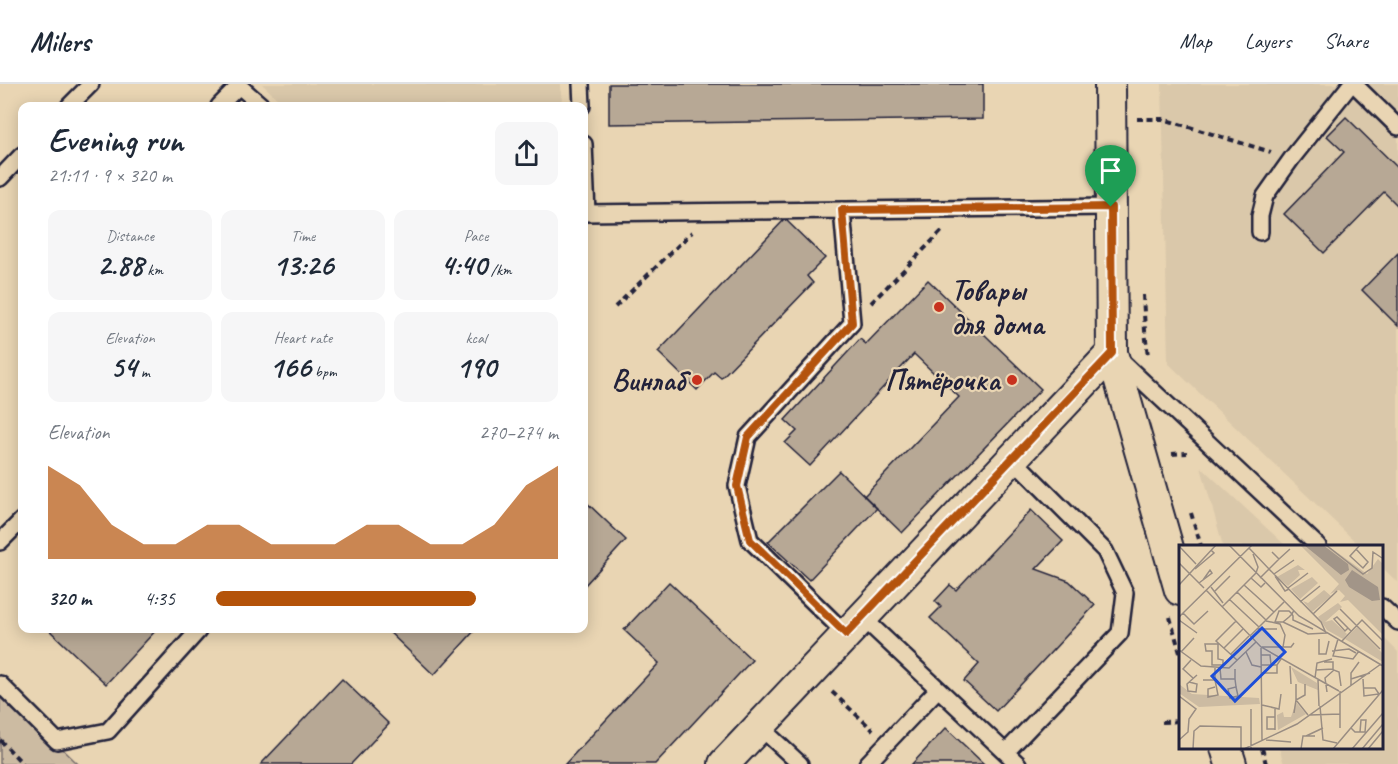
<!DOCTYPE html>
<meta charset="utf-8">
<style>
:root{--surface:#fff;--page:#f6f6f7;--text:#1f2937;--muted:#747a83;--line:#e0e1e3;--accent:#b45309}
body{margin:0;font-family:Caveat,sans-serif;background:var(--page);color:var(--text);height:100vh;display:flex;flex-direction:column;font-size:22px;white-space:nowrap}
*{box-sizing:border-box;margin:0}
p{font-size:20px;color:var(--muted)}
.icon{flex:none;width:33px;height:33px;fill:none;stroke:currentColor;stroke-width:2;stroke-linecap:round;stroke-linejoin:round}
.map{position:relative;flex:1;overflow:hidden}
.details{position:absolute;left:18px;top:18px;width:570px;height:531px;display:flex;flex-direction:column;background:var(--surface);border-radius:12px;box-shadow:0 3px 15px #0003}
.details>*{flex:none}
.pin{position:absolute;display:grid;place-items:center;width:51px;height:51px;color:#fff;margin:-62px -26px;border-radius:50% 50% 50% 0;rotate:-45deg;box-shadow:0 0 6px #0007}
.pin .icon{rotate:45deg}
.round{display:grid;place-items:center;flex:none;width:63px;height:63px;border-radius:12px;background:var(--page)}
.head{display:flex;align-items:center;justify-content:space-between;height:102px;padding:0 30px}
h1{font-size:33px;font-weight:600;line-height:45px}
.stats{display:grid;grid-template-columns:repeat(3,1fr);gap:9px;height:102px;padding:6px 30px}
.stats div{display:grid;align-content:center;border-radius:12px;background:var(--page);text-align:center}
.stats b{font-size:30px;font-weight:600}
.stats small{font-size:16px;font-weight:400}
.stats p{font-size:16px}
.chart{height:168px;padding:12px 30px}
.chart p{display:flex;justify-content:space-between}
.chart svg{width:100%;height:108px;margin-top:6px;fill:var(--accent);opacity:.7}
ul{padding:0 30px;list-style:none;font-size:20px}
li{display:grid;grid-template-columns:96px 72px 1fr;align-items:center;height:45px}
li i{height:15px;border-radius:8px;background:var(--accent)}
header{display:flex;align-items:center;gap:36px;box-sizing:border-box;height:84px;padding:0 30px;background:var(--surface);border-bottom:2px solid var(--line)}
header strong{font-size:28px}
nav{display:flex;gap:33px;margin-inline-start:auto;font-size:21px}
.map>svg:first-child{display:block}
.built{fill:#dac8aa}
.green{fill:#ccbba2;stroke:#776e6e;stroke-width:1.5}
.building{fill:#b7a895;stroke:#22223b;stroke-width:1.5}
.lines{fill:none;stroke-linecap:round;stroke-linejoin:round}
.service-casing{stroke:#22223b;stroke-width:20}
.minor-casing{stroke:#22223b;stroke-width:34}
.path{stroke:#22223b;stroke-width:4;stroke-dasharray:6 4.5;stroke-linecap:butt}
.service{stroke:#e9d5b3;stroke-width:15}
.minor{stroke:#e9d5b3;stroke-width:30}
.route-casing{stroke:#fff;stroke-width:12}
.route{stroke:#b45309;stroke-width:8}
.poi-dot{fill:#c8321e;stroke:#e9d5b3;stroke-width:2}
.labels{text-anchor:middle;dominant-baseline:central;stroke-width:4.5;stroke-linejoin:round;paint-order:stroke}
.poi-label{font-size:30px;font-weight:bold;fill:#22223b;stroke:#e9d5b3;text-anchor:end}
.inset-road{fill:none;stroke:#998d83;stroke-width:1.5}
.view{fill:#1d4ed8;fill-opacity:0.15;stroke:#1d4ed8;stroke-width:3}
.inset-edge{fill:none;stroke:#22223b;stroke-width:3}
</style>
<header>
<strong>Milers</strong>
<nav><a>Map</a><a>Layers</a><a>Share</a></nav>
</header>
<div class="map">
<svg width="1398" height="680" viewBox="0 0 1398 680">
<rect width="100%" height="100%" fill="#e9d5b3"/>
<filter id="ink" filterUnits="userSpaceOnUse"><feTurbulence type="fractalNoise" baseFrequency=".0167" numOctaves="2"/><feDisplacementMap in="SourceGraphic" scale="12" xChannelSelector="R" yChannelSelector="G"/><feConvolveMatrix kernelMatrix="1 2 1 2 8 2 1 2 1" color-interpolation-filters="sRGB"/></filter>
<g filter="url(#ink)">
<!-- built -->
<path class="built" d="M262,0H561L562,22H285Z
M1162,0H1398V499L1382,483V462H1360L1168,279Z
M1201,383L1286,462H1223Z
M1382,552L1398,568V680H1284L1279,664H1382Z"/>
<!-- green -->
<path class="green" d="M0,604L78,680H0Z"/>
<!-- building -->
<path class="building" d="M609,0H983V35L609,40Z
M1346,33L1398,84V122L1384,108L1324,169L1284,130L1344,68L1327,52Z
M784,136H786L825,174L807,192L813,199L721,294L714,288L697,306L658,268Z
M1398,169V242L1362,206Z
M928,196L1041,305L902,449L864,412L959,313L914,270L810,382L785,359L797,347L785,336L860,255L866,260Z
M839,387L877,424L809,496L768,458Z
M584,416L626,456L584,502Z
M1031,426L1063,457L1036,485L1069,497L1095,521L996,627L964,597L979,580L930,534L941,523L935,517L950,501L956,506Z
M669,498L752,576L655,680H565L659,579L624,546Z
M47,544H158L106,600Z
M385,544H477L434,591Z
M342,595L389,640L351,680H261Z
M946,644L984,680H912Z"/>
<g class="lines">
<!-- service casing -->
<g class="service-casing">
<path id="service" d="M237,0L262,22
M581,0L582,22
M1354,0L1398,43
M69,22L91,0
M219,22L239,2
M584,60L587,129
M0,94L22,71
M842,126L852,239L748,353L737,402L750,456L846,550
M584,129L1111,123
M1260,148V132L1265,112L1292,74L1351,0
M1119,275L1318,462
M0,458L22,436
M1382,523L1398,538
M862,533L1018,680
M0,600L57,657L108,647L198,547V544
M759,642L800,680
M1006,668L1120,549L1125,509L1105,467L1012,374
M867,680L938,605"/>
</g>
<!-- minor casing -->
<g class="minor-casing">
<path id="minor" d="M1110,0L1112,269L1180,506
M1226,664L1231,680
M724,680L1112,269"/>
</g>
<!-- path -->
<path class="path" d="M1137,35H1163L1271,68
M1143,211L1145,247L1148,272
M871,219L944,145
M615,223L692,148
M1172,370L1187,369
M1191,429L1201,462
M1170,533L1180,569
M832,608L873,646
M1162,638L1180,637
M0,656L23,680
M1262,664L1266,680"/>
<!-- service -->
<use href="#service" class="service"/>
<!-- minor -->
<use href="#minor" class="minor"/>
</g>
</g>
<g class="lines" filter="url(#ink)">
<!-- route casing -->
<g class="route-casing">
<path id="route" d="M1111,123L1112,269L846,550L750,456L737,402L748,353L852,239L842,126Z"/>
</g>
<!-- route -->
<use href="#route" class="route"/>
</g>
<!-- markers -->
<g class="poi-dot">
<circle cx="939" cy="223" r="6"/>
<circle cx="697" cy="296" r="6"/>
<circle cx="1012" cy="296" r="6"/>
</g>
<g class="labels">
<!-- poi labels -->
<g class="poi-label">
<text x="951" y="206" text-anchor="start">Товары<tspan x="951" dy="34">для дома</tspan></text>
<text x="685" y="296">Винлаб</text>
<text x="1000" y="296">Пятёрочка</text>
</g>
</g>
<!-- overview -->
<g transform="translate(1179 461)">
<rect width="204" height="204" fill="#e9d5b3"/>
<path d="M121,0H148L188,29L199,14L204,19V90L169,55L161,57L166,51L160,45L151,49L160,39ZM119,20L126,25H119L121,30L109,41L98,32ZM133,32L139,38L121,54L112,44ZM145,45L152,51L133,67L124,56L129,58ZM159,58L163,62L146,77L153,75L168,89L164,94L148,85L139,72ZM178,82L204,109V117L166,94ZM112,122L138,138L139,145L119,137ZM0,139L13,149L80,153L81,159L20,162L0,148ZM117,157L127,169L99,185L98,170L104,167L105,172H112Z" fill="#ccbba2"/>
<path d="M125,0H144L169,19L170,25L162,30ZM173,25L199,42L201,55L193,56L170,42L166,35Z" fill="#a29588"/>
<path class="inset-road" d="M50,0L120,71L204,121M147,0L184,29L193,23L194,7L203,13M0,1L17,19M70,3L90,24L100,14M177,4L189,17L184,23L171,11L181,0M93,7L100,14L111,4M74,9L79,22L77,28M0,18L25,43M16,24L35,8L32,5M95,29L115,15M96,31L106,46L110,44M72,33L82,42L86,38M81,33L90,24L142,77L147,88M20,38L33,28L31,25L24,35M0,40L37,0M65,40L95,67M32,42L44,58M109,43L129,28M27,45L82,102L160,146M36,46L51,31M58,47L87,75M50,54L80,82M121,57L141,41M43,62L77,28M161,64L201,104M115,66L114,67L113,69L110,72L104,77H96L100,66H110L113,69L114,71V75L134,84M4,68L15,79L29,66M134,69L158,46M0,72L73,0M0,75L18,88M57,76L37,96L58,115M87,76L101,79L106,90L104,102M104,77L129,89L148,88M169,83L166,86L155,74L158,72L172,86M78,84H98M71,91L105,57M140,94V109H147L150,96M159,94L154,111L174,114L180,106M163,96L183,75L204,96M26,99H39V114L44,115V120H33V106H27ZM83,102H112L115,98M45,103L64,84M82,103L83,195M0,105L22,121L50,123L77,97M153,106L170,104L177,108M2,107L15,93M67,107L73,120L82,122M52,109L70,91M82,110H91L92,120M12,115L4,124L14,133M82,120H98L102,114M111,121L112,139M41,123L42,134H56V124M137,125L154,124V117H145M82,128H98V120M136,133L138,118L153,114M56,134L57,142L49,144L51,153L59,151L57,142M172,134L191,128M184,134L185,151L200,149L196,143H185M24,135H36V123M36,135L39,150L29,152V144L36,142M139,135L140,161M10,137L18,139L17,147L9,146L8,139L18,130M117,139V155L129,170M172,140V128L180,117M161,146V183M148,147L146,133L155,125L160,127L162,141M0,151L17,164L10,174L9,187L0,195M83,160L100,164L102,149M141,161L144,195L158,198M72,164V204M96,164V185M115,168L117,155L126,150V139M131,170L161,169M96,172H88V184H96M172,183L176,187H186L187,175H182L181,187M127,191L144,183M87,195L112,197M14,204L15,186L21,181L62,182V204M65,204L118,179L202,119M122,204L124,191H136M154,204L204,145M173,204L204,168M183,204L204,179M189,204L204,186"/>
<path class="view" d="M83,83L106,107L56,156L33,131Z"/>
<rect width="204" height="204" class="inset-edge"/>
</g>
</svg>
<div class="pin" style="left:1111px;top:123px;background:#1e9e55"><svg class="icon" aria-label="arrive" viewBox="0 0 24 24"><path d="M6 21V4h12l-3 4 3 4H6"/></svg></div>
<section class="details">
<div class="head"><div><h1>Evening run</h1><p>21:11 · 9 × 320 m</p></div><a class="round"><svg class="icon" aria-label="share" viewBox="0 0 24 24"><path d="M12 15V3M7 8l5-5 5 5M5 13v7h14v-7"/></svg></a></div>
<div class="stats">
<div><p>Distance</p><b>2.88<small> km</small></b></div>
<div><p>Time</p><b>13:26</b></div>
<div><p>Pace</p><b>4:40<small> /km</small></b></div>
</div>
<div class="stats">
<div><p>Elevation</p><b>54<small> m</small></b></div>
<div><p>Heart rate</p><b>166<small> bpm</small></b></div>
<div><p>kcal</p><b>190</b></div>
</div>
<div class="chart"><p><span>Elevation</span>270–274 m</p>
<svg viewBox="0 0 160 44" preserveAspectRatio="none"><path d="M0 44V6L10 14L20 30L30 38L40 38L50 30L60 30L70 38L80 38L90 38L100 30L110 30L120 38L130 38L140 30L150 14L160 6V44z"/></svg>
</div>
<ul>
<li><b>320 m</b>4:35<i style="width:76%"></i></li>
</ul>
</section>
</div>
